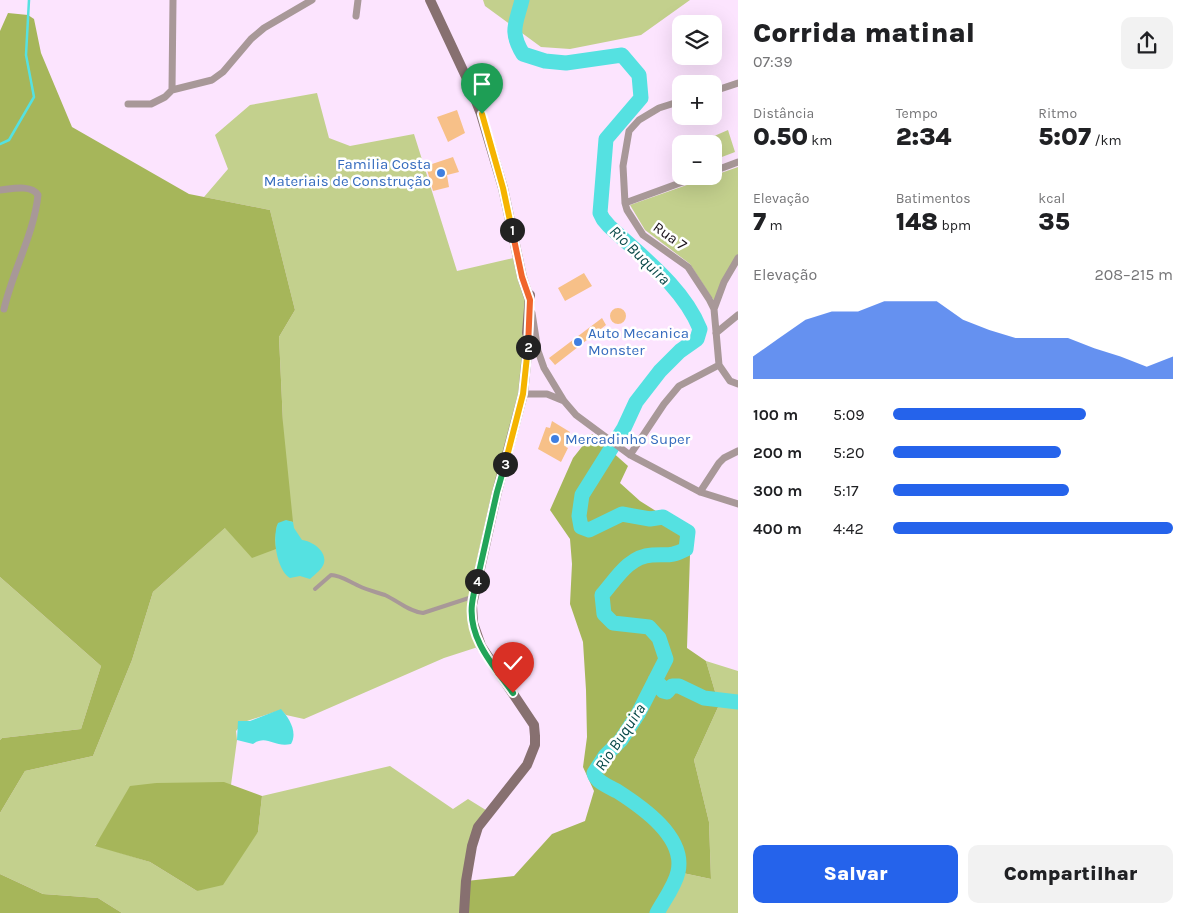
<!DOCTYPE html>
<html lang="pt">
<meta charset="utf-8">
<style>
:root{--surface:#fff;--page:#f2f2f2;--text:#202124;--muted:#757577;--accent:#2563eb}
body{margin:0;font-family:Karla,sans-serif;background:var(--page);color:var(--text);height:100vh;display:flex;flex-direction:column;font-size:19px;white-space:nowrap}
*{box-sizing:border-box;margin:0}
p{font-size:16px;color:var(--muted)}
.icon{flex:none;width:28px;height:28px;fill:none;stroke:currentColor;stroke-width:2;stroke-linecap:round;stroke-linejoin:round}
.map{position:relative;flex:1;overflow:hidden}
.side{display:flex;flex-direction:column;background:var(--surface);width:450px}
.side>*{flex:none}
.buttons{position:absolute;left:672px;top:15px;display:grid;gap:10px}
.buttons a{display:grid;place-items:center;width:50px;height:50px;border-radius:10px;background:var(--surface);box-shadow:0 5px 20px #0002;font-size:25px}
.pin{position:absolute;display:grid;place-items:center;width:42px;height:42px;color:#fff;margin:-51px -21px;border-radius:50% 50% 50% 0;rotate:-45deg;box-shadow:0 0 5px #0007}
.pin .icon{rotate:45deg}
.km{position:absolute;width:25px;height:25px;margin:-12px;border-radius:50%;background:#222;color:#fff;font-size:14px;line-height:25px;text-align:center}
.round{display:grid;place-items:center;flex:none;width:52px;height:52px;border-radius:10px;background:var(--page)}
.head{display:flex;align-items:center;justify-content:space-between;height:85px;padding:0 15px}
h1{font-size:28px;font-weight:800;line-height:38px}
.metrics{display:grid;grid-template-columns:repeat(3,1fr);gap:8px;height:85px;padding:5px 15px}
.metrics div{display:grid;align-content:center}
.metrics b{font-size:25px;font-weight:800}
.metrics small{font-size:14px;font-weight:400}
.metrics p{font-size:14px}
.chart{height:140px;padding:10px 15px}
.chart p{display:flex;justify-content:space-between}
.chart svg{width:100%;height:90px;margin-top:5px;fill:var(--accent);opacity:.7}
.primary-button{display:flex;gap:10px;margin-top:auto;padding:10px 15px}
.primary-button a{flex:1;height:58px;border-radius:10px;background:var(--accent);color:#fff;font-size:20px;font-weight:800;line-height:58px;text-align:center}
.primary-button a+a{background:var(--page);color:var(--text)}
ul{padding:0 15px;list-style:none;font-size:16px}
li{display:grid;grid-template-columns:80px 60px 1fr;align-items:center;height:38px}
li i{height:12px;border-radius:6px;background:var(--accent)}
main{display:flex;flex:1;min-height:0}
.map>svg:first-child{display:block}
.green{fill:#c3d08d}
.forest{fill:#a6b65a}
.water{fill:#55e1e1}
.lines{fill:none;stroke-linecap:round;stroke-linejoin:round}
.stream{stroke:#55e1e1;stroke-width:2.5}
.river{stroke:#55e1e1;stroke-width:15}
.building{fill:#f7c088}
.service{stroke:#a89898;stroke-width:4}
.minor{stroke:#a89898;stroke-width:7}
.secondary{stroke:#877070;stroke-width:10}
.split-1-casing{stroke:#fff;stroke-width:10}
.split-2-casing{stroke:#fff;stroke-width:10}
.split-3-casing{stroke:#fff;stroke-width:10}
.split-4-casing{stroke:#fff;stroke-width:10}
.split-5-casing{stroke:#fff;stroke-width:10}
.split-1{stroke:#f5b400;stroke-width:6}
.split-2{stroke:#f0652b;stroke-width:6}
.split-3{stroke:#f5b400;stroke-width:6}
.split-4{stroke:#22a559;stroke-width:6}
.split-5{stroke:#22a559;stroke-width:6}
.shop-dot{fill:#3f7fe0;stroke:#fff;stroke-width:2}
.labels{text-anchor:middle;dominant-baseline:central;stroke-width:5;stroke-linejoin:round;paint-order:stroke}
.shop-label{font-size:15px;fill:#366cbe;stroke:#fff;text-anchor:start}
.street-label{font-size:15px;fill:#191019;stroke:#fff}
.water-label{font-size:16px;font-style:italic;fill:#0a4a4a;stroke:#fff}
</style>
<main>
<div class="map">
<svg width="738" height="913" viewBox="0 0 738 913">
<rect width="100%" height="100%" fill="#fce4fe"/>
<!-- green -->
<path class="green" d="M483,0H690L641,35L570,49L541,47L485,6Z
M317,93L329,138L350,146L414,134L457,271L518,257L530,301L527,366L472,605L481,646L444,658L304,719L286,715L281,710L244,722L236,731L237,740L231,785L156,783L95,845L150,862L197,891L258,832L262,796L390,766L453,809L468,799L489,812L478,827L465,913H122L98,898L43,894L0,874V813L25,771L93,756L132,660L153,592L226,527L283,423L279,337L295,310L270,210L204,197L228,169L215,135L250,105Z
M728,130L735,152L714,160V144H696Z
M738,167V259L716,304L690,264L645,230L630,205Z
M0,577L101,666L81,729L2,738L0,740Z
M706,661L738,671V913H666L660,907L678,872L711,879L709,822L694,760L719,705Z"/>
<!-- forest -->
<path class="forest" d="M8,13L28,15L34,19L41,53L72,127L189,194L270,210L295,310L279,337L283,423L293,522L290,521L277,525L275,540L276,549L252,558L225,528L153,592L132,660L93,756L25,771L0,813V740L2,738L81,729L101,666L0,577V31Z
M592,434L628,466L620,483L640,501L675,523L688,538L686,549L690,555L687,648L706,661L719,705L694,760L709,822L711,879L678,872L661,907L666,913H464L466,881L514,876L552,834L585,821L594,791L583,767L587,737L586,690L583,642L570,604L572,564L570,539L550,510L573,458Z
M224,782L262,796L258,832L223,885L197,891L150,862L95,846L130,786L156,783Z
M0,874L43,894L98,898L122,913H0Z"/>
<!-- water -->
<path class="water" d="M286,520L293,522L294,528L302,540C312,541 327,551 324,563C322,570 315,574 310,579L300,576L290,578C276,569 272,536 278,523Z
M281,709C289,718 298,732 291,744C274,748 267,734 253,744L237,740L238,721H250Z"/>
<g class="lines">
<!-- stream -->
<path class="stream" d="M0,144L9,140L34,97L26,55L29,0"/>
<!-- river -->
<path class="river" d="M522,0C516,24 509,31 523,54L545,61L566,63L622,55L639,75L641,98L606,139L600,213L603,219L609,226C642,257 683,287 700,329L697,339L680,351L660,371L636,402L624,428L582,495L579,516L581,527L589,530L622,514L650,519L663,517L688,532L686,549C670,557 669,554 652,555C629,556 616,579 602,595L604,614L613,623L649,627L659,638L666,659L638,714L621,740L605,756L594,773C596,782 609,787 617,791C642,807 686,837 678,872C675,886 664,900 657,913
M655,680L662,687L663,691L667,692L672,686H679L704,698L738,702"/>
</g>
<!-- building -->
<path class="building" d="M457,110L465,133L448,142L437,117Z
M453,157L459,172L447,175L449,187L433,191L426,166Z
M584,273L592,286L565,301L558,288Z
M610 316a8 8 0 1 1 16 0a8 8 0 1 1-16 0Z
M602,318L606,325L555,365L549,358Z
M552,421L570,432L566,447L568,448L561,462L538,449L546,427L550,428Z"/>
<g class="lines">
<!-- service -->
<path class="service" d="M315,589L331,575C341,575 349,582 359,586C367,590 376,592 385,595C398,601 408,611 423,613L472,597"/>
<!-- minor -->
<path class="minor" d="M356,16L358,0
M172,90L173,0
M714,91L738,83
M681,101L659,108L639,120L629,131L623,166L625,203L627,210L643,235L688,267L709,299L714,309L719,365
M128,104H151L165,97L172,90L212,80L223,72L251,39L264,28L312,0
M714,171L738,162
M0,190C11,189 31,184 38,195C34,234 13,270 4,309
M625,203L699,176
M714,309L724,282L738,258
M532,313L538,351L544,368L564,401L576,415L630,455L700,492L738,504
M716,333L738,315
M719,365L730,381L738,384
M523,394H547L564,401
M630,455L664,404L679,386L719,365
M700,492L719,463L724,458L738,451"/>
<!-- secondary -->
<path class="secondary" d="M430,0L468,81L481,114L503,188L522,277L530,301
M527,333L530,295
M464,913L466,881L472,846L478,827L527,765L535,745V736L534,725L481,646L473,623L472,605L497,492L523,394L529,334L528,327"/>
</g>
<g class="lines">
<!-- split-1 casing -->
<g class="split-1-casing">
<path id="split-1" d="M482,114L503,188L512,230"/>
</g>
<!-- split-2 casing -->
<g class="split-2-casing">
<path id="split-2" d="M512,230L522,277L530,300L528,347"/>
</g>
<!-- split-3 casing -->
<g class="split-3-casing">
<path id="split-3" d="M505,464L523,394L528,347"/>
</g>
<!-- split-4 casing -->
<g class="split-4-casing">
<path id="split-4" d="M477,581L497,492L505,464"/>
</g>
<!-- split-5 casing -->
<g class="split-5-casing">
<path id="split-5" d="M477,581C475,588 473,596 472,604C468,639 494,666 513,693"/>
</g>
<!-- split-1 -->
<use href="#split-1" class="split-1"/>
<!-- split-2 -->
<use href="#split-2" class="split-2"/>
<!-- split-3 -->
<use href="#split-3" class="split-3"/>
<!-- split-4 -->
<use href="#split-4" class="split-4"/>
<!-- split-5 -->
<use href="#split-5" class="split-5"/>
</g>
<!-- markers -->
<g class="shop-dot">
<circle cx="441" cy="173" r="5"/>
<circle cx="578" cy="342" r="5"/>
<circle cx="555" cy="439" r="5"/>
</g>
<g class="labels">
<!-- shop labels -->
<g class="shop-label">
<text x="431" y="164" text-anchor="end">Familia Costa<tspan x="431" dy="17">Materiais de Construção</tspan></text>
<text x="588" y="333">Auto Mecanica<tspan x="588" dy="17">Monster</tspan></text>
<text x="565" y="439">Mercadinho Super</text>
</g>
<!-- street labels -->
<g class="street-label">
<text transform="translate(670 236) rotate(36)">Rua 7</text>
</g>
<!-- water labels -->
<g class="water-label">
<text transform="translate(640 255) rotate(44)">Rio Buquira</text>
<text transform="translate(620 737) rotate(-56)">Rio Buquira</text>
</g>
</g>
</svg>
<div class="buttons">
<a><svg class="icon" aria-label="layers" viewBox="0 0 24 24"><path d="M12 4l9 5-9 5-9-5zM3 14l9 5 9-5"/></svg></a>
<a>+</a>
<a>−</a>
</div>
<div class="pin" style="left:482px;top:114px;background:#1e9e55"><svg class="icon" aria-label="arrive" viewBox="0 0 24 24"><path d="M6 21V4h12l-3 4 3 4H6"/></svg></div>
<div class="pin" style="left:513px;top:693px;background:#d93025"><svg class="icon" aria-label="check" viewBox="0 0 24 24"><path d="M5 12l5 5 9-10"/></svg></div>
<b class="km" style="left:512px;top:230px">1</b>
<b class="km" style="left:528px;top:347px">2</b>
<b class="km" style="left:505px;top:464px">3</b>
<b class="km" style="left:477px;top:581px">4</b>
</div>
<section class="side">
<div class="head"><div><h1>Corrida matinal</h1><p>07:39</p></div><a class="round"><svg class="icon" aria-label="share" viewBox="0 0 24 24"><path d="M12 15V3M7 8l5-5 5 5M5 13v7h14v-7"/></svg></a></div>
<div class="metrics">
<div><p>Distância</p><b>0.50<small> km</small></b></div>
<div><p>Tempo</p><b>2:34</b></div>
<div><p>Ritmo</p><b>5:07<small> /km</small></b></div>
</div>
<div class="metrics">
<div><p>Elevação</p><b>7<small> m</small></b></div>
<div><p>Batimentos</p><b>148<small> bpm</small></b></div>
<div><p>kcal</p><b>35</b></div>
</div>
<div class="chart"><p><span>Elevação</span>208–215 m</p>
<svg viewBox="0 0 160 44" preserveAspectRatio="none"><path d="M0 44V33L10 24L20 15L30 11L40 11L50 6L60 6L70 6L80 15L90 20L100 24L110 24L120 24L130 29L140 33L150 38L160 33V44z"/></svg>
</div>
<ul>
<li><b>100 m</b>5:09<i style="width:69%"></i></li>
<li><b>200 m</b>5:20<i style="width:60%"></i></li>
<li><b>300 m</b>5:17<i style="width:63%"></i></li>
<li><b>400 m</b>4:42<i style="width:100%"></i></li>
</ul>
<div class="primary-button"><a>Salvar</a><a>Compartilhar</a></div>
</section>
</main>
